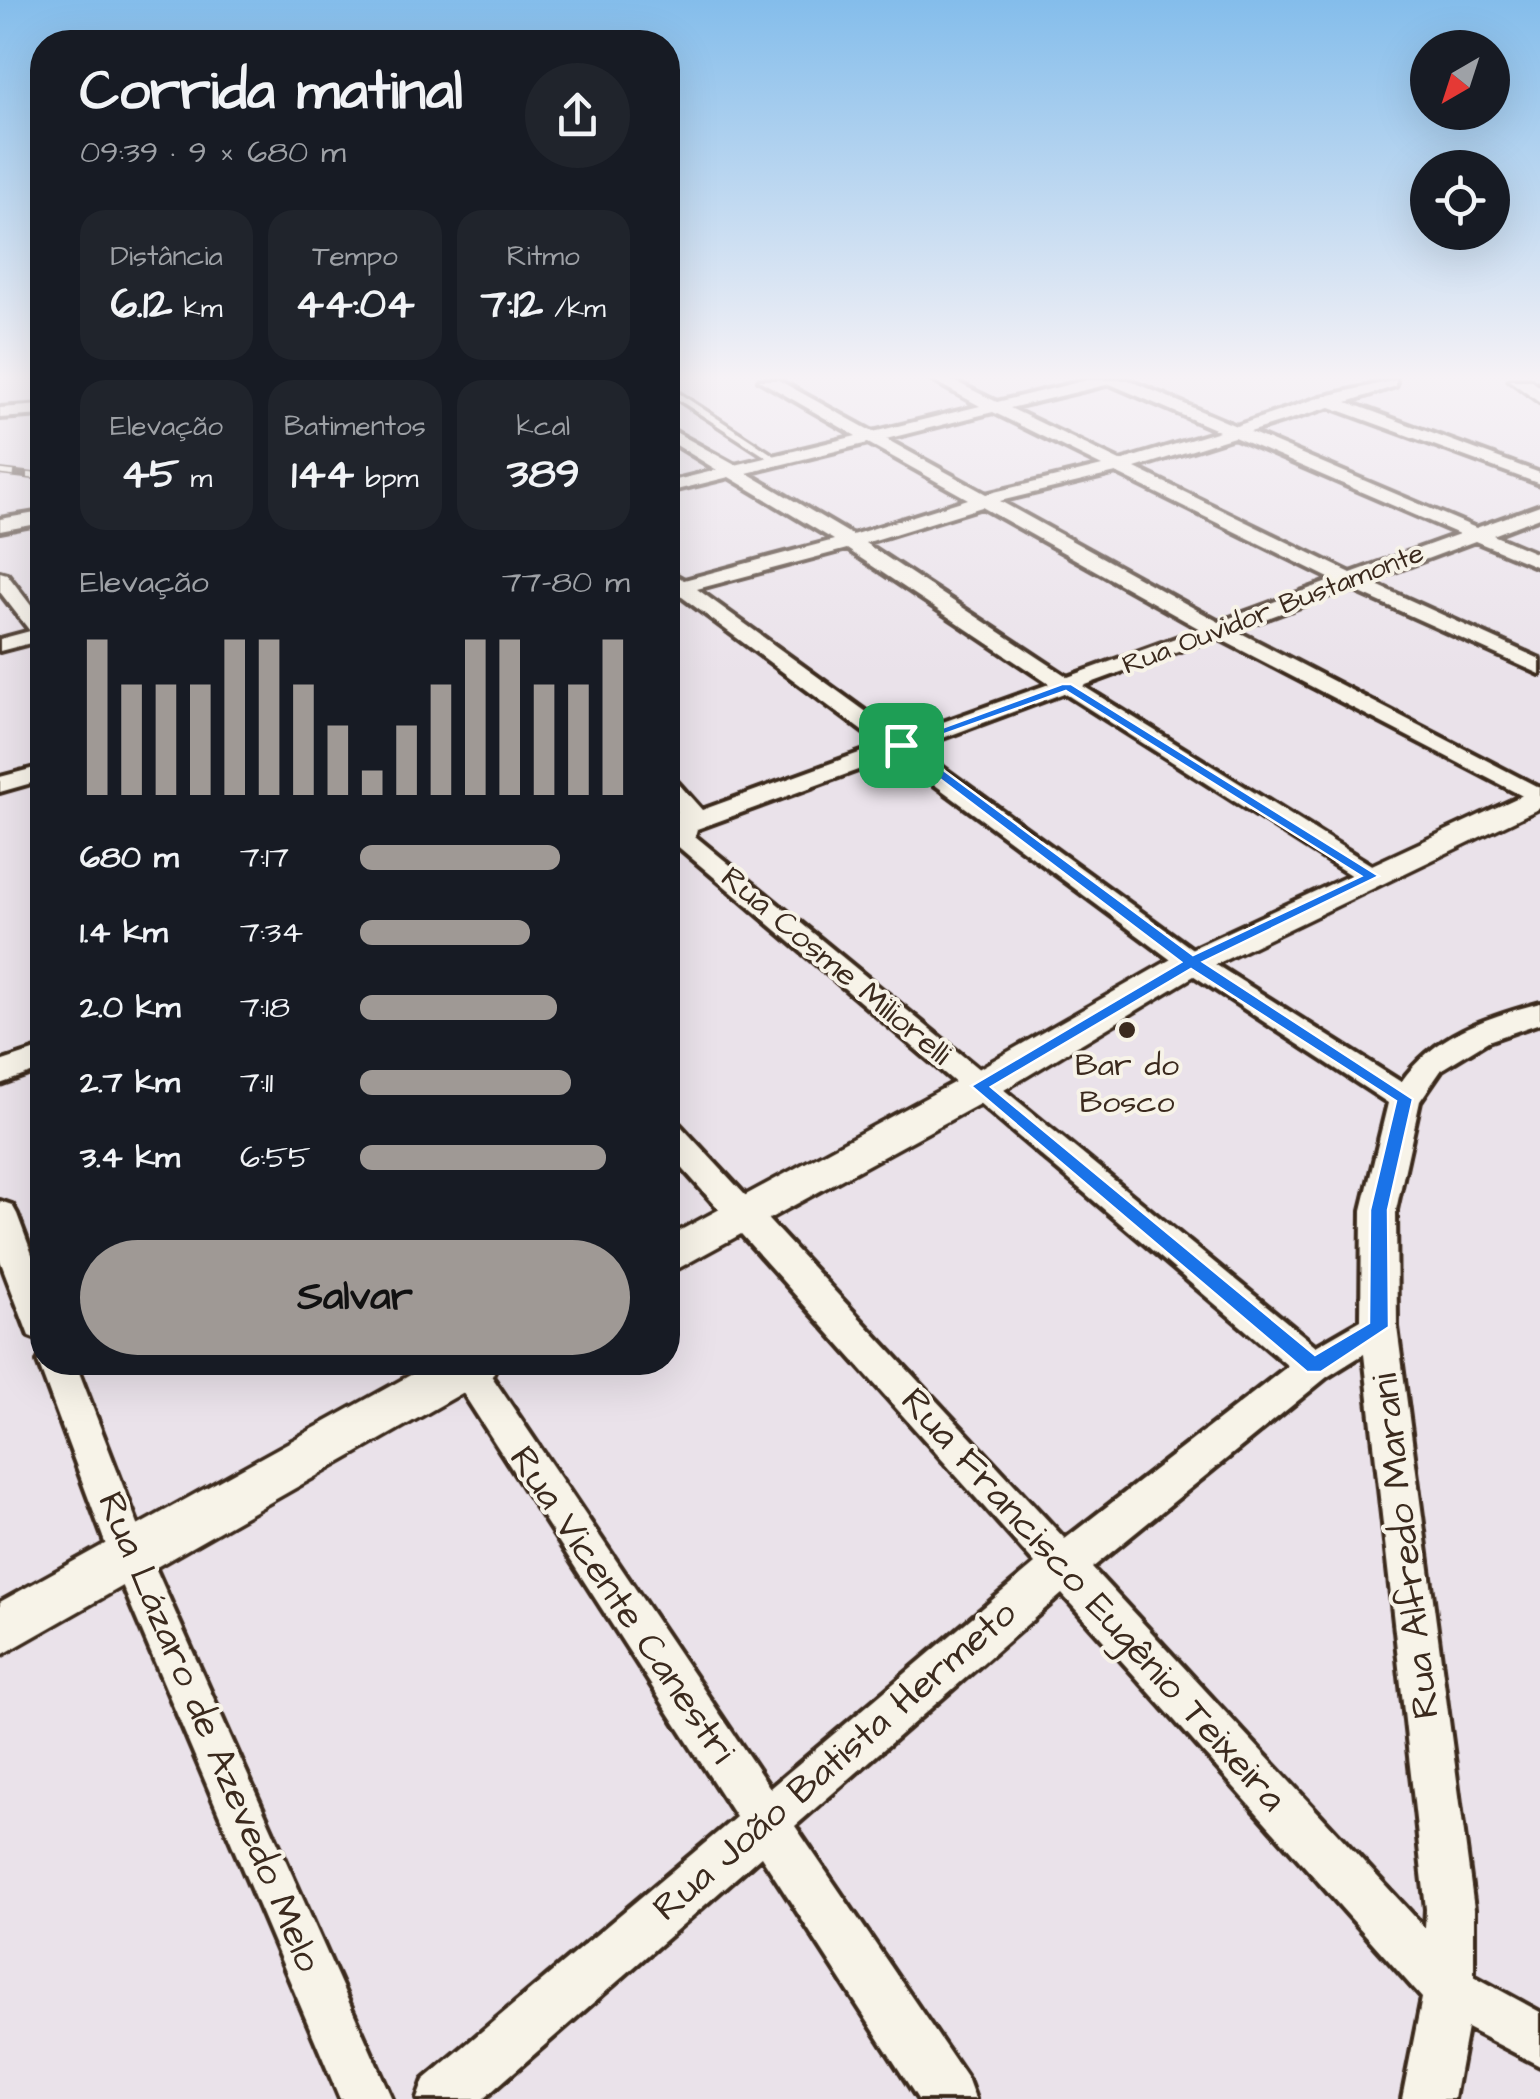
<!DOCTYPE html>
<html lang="pt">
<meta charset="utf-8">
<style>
:root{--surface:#171b24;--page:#20242c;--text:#f1f3f6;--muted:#9ea1a6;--accent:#9f9995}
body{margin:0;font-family:"Architects Daughter",sans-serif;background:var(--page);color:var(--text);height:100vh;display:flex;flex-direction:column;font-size:38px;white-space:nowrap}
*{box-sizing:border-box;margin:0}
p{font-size:32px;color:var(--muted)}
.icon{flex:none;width:55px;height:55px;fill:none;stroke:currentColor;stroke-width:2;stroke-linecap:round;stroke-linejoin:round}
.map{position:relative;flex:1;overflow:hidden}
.side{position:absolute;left:30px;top:30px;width:650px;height:1345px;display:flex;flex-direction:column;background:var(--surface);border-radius:40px;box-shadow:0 10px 40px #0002}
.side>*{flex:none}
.needle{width:65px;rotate:219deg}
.tools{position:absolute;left:1410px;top:30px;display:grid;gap:20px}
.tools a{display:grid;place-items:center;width:100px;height:100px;border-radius:50%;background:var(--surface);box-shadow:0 10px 40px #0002;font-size:50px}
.pin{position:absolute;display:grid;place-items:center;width:85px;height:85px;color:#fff;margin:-42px;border-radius:20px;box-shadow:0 5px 15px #0006}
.round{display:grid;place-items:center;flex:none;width:105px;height:105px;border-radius:52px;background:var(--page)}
.summary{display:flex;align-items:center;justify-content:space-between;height:170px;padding:0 50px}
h1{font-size:55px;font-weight:800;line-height:75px}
.metrics{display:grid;grid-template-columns:repeat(3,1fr);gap:15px;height:170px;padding:10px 50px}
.metrics div{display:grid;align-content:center;border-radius:25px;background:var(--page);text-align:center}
.metrics b{font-size:42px;font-weight:800}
.metrics small{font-size:28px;font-weight:400}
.metrics p{font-size:28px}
.chart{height:280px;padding:20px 50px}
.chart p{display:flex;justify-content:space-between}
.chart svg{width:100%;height:180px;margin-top:10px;stroke:var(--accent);stroke-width:6}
.cta{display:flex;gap:20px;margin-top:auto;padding:20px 50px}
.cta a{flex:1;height:115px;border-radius:60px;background:var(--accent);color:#111;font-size:40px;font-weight:800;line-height:115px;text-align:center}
ul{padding:0 50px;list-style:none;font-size:32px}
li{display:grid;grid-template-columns:160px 120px 1fr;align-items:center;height:75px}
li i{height:25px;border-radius:12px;background:var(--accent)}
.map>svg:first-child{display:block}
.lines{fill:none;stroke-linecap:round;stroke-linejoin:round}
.service-casing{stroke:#3b2a1e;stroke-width:7}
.minor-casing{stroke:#3b2a1e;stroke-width:8}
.tertiary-casing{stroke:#3b2a1e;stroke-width:7}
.service{fill:#f7f3e8;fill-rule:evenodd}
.minor{fill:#f7f3e8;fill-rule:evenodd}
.tertiary{fill:#f7f3e8;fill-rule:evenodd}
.rail-casing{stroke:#3b2a1e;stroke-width:8}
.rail{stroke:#f7f3e8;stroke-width:5;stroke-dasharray:14;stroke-linecap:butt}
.route{fill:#1a73e8;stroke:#fff;stroke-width:2.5;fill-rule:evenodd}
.poi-dot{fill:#3b2a1e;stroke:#f7f3e8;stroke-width:4}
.labels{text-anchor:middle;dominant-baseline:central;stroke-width:8;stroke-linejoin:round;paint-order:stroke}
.far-street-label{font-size:28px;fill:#3b2a1e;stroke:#f7f3e8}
.street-label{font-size:32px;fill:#3b2a1e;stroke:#f7f3e8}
.poi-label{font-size:32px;fill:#3b2a1e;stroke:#f7f3e8}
.near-street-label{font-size:38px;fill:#3b2a1e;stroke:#f7f3e8}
</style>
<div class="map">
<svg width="1540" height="2099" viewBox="0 0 1540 2099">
<rect width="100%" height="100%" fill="#eae2ea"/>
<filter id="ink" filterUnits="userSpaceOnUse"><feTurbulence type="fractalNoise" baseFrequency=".01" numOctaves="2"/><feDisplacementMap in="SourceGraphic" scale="20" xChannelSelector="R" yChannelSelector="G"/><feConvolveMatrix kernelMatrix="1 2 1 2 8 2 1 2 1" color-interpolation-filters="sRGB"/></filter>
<g filter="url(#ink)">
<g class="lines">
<!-- service casing -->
<g class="service-casing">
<path id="service" d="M668,388H671L781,460L774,462L668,393Z"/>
</g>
<!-- minor casing -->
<g class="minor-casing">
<path id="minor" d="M759,380H778L873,432L980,406L932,380H952L997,402L1087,380H1128L1236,426L1321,397L1396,380V386L1347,402L1540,473V484L1330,407L1250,432L1476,528L1540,505V517L1493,535L1540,555V568L1475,541L1368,581L1540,659V674L1349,588L1235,630L1540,788V805L1216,637L1083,686L1381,871L1385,877L1381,883H1363L1064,693L916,748L1202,956L1401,1082C1435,1034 1485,1018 1540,1003V1023L1488,1041L1442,1069L1420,1101L1396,1210L1397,1327L1474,1909V1976L1540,2012V2066L1467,2028L1454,2099H1402L1422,1998L1062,1594L795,1826L968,2080L975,2099H918L761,1856L483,2099H417L424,2080L736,1817L443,1362H482L770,1788L1035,1564L668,1152V1121L679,1124L1065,1539L1288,1366L668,838V823L674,820L677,809L668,800V780L677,782L702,810L881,745L678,594L668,596V571L684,580L834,540L729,477L668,492V482L717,470L668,440V428L735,465L856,436ZM1110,384L1219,431L1120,461L1010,408ZM993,412L1102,466L986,494L886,439ZM1234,437L1459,534L1351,573L1135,468ZM868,443L968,499L852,535L747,473ZM1116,473L1333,580L1219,622L1000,501ZM982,507L1200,629L1068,677L865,543ZM847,549L1049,684L901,737L697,589ZM896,756L1182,968L1388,1103L1362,1210L1361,1320L1316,1346L695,836L697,829ZM1364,1354L1426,1909L1425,1928L1092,1568L1327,1377Z
M42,405V415L0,418V408Z
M42,512V523L0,531V519Z
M0,572L7,574L42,620V640L0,651V639L30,631L0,592Z
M42,766V780L0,792V777Z
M42,1048V1069L0,1084V1062Z
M0,1201L12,1205L17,1214L42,1281V1341L29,1336L0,1260Z
M42,1352V1362H75L150,1556L392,2099H340L110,1556L38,1362Z"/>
</g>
<!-- tertiary casing -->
<g class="tertiary-casing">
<path id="tertiary" d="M1509,380H1531L1540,387V403Z
M1540,787V808L1204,970L994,1096L668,1274V1237L966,1076L1180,954Z
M434,1362H499L492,1376L0,1656V1602Z"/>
</g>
<!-- service -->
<use href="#service" class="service"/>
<!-- minor -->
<use href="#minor" class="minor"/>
<!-- tertiary -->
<use href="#tertiary" class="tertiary"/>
<!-- rail casing -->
<g class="rail-casing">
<path id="rail" d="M0,472L42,477"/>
</g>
<!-- rail -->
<use href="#rail" class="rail"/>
</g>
</g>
<!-- sky -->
<linearGradient id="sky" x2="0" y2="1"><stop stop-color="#84bdeb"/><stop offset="0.56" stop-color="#f6f2f6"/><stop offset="1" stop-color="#f6f2f6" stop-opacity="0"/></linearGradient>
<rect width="1540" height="674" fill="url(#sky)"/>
<!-- route -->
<path class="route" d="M1062,684H1071L1379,876L1203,962L1413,1099L1388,1210L1389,1327L1321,1372H1307L971,1086L1181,962L895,745ZM1066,691L1361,876L1193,955L911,746ZM1191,969L1396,1101L1370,1210L1369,1323L1315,1355L991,1087Z"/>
<!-- markers -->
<circle class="poi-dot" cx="1127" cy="1030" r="10"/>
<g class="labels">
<!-- far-street labels -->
<g class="far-street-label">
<text transform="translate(1273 609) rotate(-21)">Rua Ouvidor Bustamonte</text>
</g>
<!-- street labels -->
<g class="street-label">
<text transform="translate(836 966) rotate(40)">Rua Cosme Miliorelli</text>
</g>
<!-- poi labels -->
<g class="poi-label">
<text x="1127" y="1065">Bar do<tspan x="1127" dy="37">Bosco</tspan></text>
</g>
<!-- near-street labels -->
<g class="near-street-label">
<text transform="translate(1406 1546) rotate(-97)">Rua Alfredo Marani</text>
<text transform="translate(1093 1600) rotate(48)">Rua Francisco Eugênio Teixeira</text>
<text transform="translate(622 1605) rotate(56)">Rua Vicente Canestri</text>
<text transform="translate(209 1732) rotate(67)">Rua Lázaro de Azevedo Melo</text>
<text transform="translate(835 1761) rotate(-41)">Rua João Batista Hermeto</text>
</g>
</g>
</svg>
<div class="tools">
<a><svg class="needle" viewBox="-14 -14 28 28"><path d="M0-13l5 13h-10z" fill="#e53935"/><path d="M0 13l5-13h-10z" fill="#9ea1a6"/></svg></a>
<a><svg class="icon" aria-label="locate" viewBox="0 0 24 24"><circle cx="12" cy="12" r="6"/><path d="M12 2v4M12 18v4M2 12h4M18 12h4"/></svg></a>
</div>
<div class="pin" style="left:901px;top:745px;background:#1e9e55"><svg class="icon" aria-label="arrive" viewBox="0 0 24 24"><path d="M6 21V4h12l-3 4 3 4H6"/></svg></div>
<section class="side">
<div class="summary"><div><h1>Corrida matinal</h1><p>09:39 · 9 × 680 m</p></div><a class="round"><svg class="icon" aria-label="share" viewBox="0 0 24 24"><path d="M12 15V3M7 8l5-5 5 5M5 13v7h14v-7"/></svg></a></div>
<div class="metrics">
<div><p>Distância</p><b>6.12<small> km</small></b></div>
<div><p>Tempo</p><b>44:04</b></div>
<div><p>Ritmo</p><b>7:12<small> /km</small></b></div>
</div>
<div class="metrics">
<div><p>Elevação</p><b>45<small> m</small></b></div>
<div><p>Batimentos</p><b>144<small> bpm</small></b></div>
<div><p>kcal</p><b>389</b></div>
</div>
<div class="chart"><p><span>Elevação</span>77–80 m</p>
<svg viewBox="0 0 160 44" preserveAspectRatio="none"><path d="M5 44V6M15 44V17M25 44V17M35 44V17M45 44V6M55 44V6M65 44V17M75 44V27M85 44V38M95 44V27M105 44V17M115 44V6M125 44V6M135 44V17M145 44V17M155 44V6"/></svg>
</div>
<ul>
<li><b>680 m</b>7:17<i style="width:74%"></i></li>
<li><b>1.4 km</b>7:34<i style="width:63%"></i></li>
<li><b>2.0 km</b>7:18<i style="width:73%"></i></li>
<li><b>2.7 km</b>7:11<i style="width:78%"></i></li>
<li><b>3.4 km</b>6:55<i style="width:91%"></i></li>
</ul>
<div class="cta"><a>Salvar</a></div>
</section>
</div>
